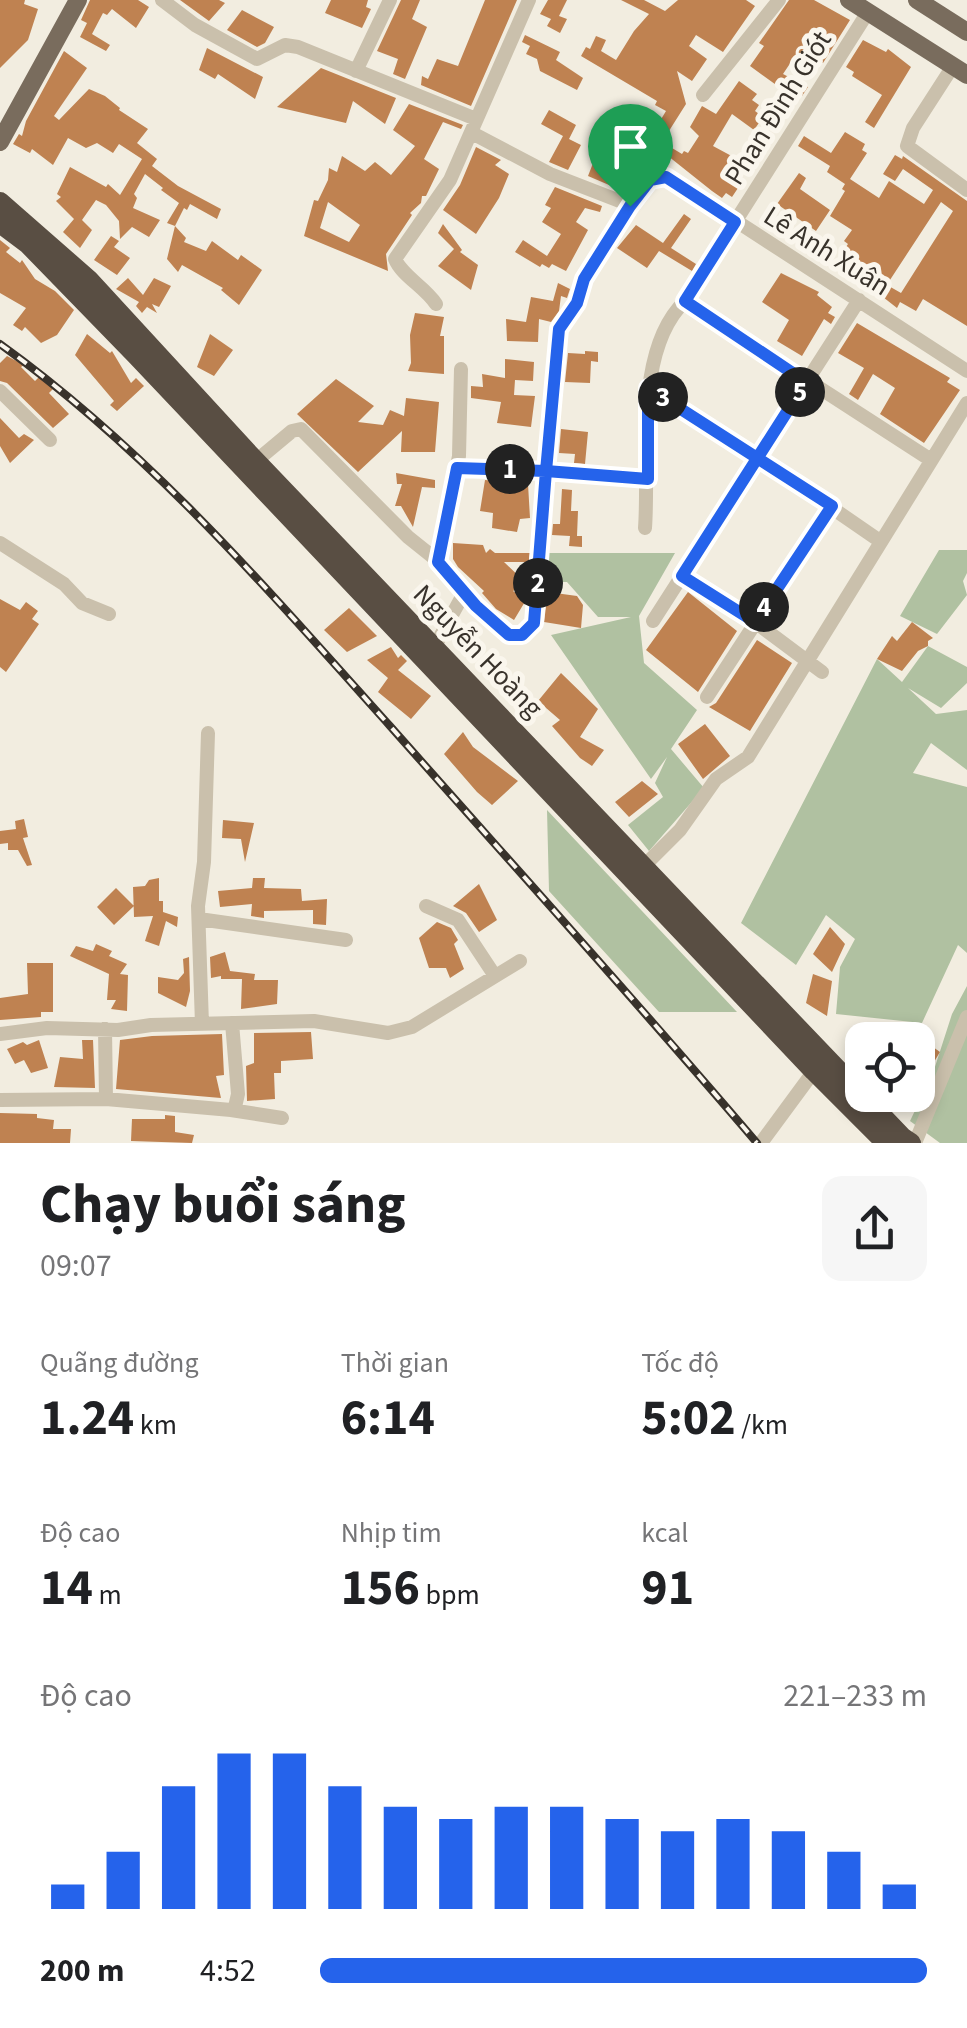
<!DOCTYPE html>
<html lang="vi">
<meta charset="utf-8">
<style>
:root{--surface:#fff;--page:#f6f6f6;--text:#202124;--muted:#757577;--accent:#2563eb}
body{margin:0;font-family:"Source Sans 3",sans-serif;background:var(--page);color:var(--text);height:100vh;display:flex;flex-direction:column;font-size:38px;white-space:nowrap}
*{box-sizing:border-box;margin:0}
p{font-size:32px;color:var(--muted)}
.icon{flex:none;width:55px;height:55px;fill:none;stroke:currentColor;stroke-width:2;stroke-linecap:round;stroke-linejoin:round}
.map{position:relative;height:1143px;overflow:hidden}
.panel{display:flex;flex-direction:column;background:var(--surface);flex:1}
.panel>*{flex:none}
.buttons{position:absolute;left:845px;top:1022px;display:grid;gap:20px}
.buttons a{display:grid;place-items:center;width:90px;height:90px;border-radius:20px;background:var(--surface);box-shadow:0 5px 15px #0003;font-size:50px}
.pin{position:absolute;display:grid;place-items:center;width:85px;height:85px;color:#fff;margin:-102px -42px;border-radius:50% 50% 50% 0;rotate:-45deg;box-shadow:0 0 10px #0007}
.pin .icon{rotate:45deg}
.km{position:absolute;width:50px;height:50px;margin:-25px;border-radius:50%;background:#222;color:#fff;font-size:28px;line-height:50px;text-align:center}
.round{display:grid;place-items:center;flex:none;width:105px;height:105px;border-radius:20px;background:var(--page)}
.head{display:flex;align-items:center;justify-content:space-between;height:170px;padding:0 40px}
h1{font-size:55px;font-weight:700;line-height:75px}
.metrics{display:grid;grid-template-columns:repeat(3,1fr);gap:15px;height:170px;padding:10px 40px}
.metrics div{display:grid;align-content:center}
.metrics b{font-size:50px;font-weight:700}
.metrics small{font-size:28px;font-weight:400}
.metrics p{font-size:28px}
.chart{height:280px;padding:20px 40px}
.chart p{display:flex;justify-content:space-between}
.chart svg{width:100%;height:180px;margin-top:10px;stroke:var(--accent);stroke-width:6}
ul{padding:0 40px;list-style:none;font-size:32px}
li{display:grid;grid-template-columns:160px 120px 1fr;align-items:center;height:75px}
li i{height:25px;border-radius:12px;background:var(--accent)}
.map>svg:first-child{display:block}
.green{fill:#b0c1a1}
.building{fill:#bf8251;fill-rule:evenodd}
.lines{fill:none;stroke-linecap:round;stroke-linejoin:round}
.minor{stroke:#cac0ac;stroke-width:14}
.major{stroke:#796c5d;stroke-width:18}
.highway{stroke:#594e43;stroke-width:20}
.rail-casing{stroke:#38322b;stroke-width:8}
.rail{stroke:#faf6ed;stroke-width:4;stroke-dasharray:11;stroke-linecap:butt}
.route-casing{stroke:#fff;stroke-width:20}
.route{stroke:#2563eb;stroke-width:12}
.labels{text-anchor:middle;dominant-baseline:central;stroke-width:10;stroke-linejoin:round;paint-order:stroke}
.street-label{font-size:28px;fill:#38322b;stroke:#faf6ed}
</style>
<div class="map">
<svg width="967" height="1143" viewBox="0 0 967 1143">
<rect width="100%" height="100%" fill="#f2ede0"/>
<!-- green -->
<path class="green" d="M939,550H967V573L963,581L967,595L937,634L900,616Z
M548,553H675L639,616L644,663L697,710L671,749L704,788L649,851L628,825L663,797L655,783L667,757L651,779L551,635L631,617H598L567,582H547Z
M928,646L967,667V683L941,708L908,688L936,714L967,710V770L931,743L913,773L967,787V953L958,945L922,1023L836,1014L840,967L855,939L826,915L796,965L741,923L877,659L902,682Z
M547,810L737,1012H659L549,891Z
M967,986V1143H940L910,1121L933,1073L952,1014Z"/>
<!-- building -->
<path class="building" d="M0,0H25L24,4L38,9L28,40L0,68Z
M90,0H138L149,7L136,28L112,9L107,15L103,13L92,34L110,45L106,51L80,37L87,23L81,20Z
M180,0H219L225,3L209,21Z
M331,0H368L366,7L371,9L362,28L325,13Z
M401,0H420L412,19L427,27L405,79L393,74L398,59L377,51Z
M485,0H517L471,106L421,85L422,76L428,79L437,59L458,66Z
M548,0H567L559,16L567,19L560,33L547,26L551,19L540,14Z
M621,0H644L665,11L678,0H746L755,6L723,52L696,35L689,46L707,59L692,81L677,71L686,104L662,142L682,154L684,151L688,153L699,136L690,127L702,106L716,114L739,81L757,94L752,100L759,105L755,111L763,117L754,130L732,114L713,146L739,160L733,169L738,172L731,184L738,188L732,197L726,193L722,198L712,191L663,152L658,160L642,151L666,111L655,105L657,101L581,56L586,47L590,49L596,36L606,40L601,51L616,60L634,31L649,14Z
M789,0H814L850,20L823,63L817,59L812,67L795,56L783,74L808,87L802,96L779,87L750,66L764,46L759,43Z
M242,10L274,27L265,43L257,47L227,30Z
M525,35L560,52L556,60L583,78L577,90L540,71L537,59L526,54L530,46L522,42Z
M863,40L886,52L888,49L911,67L874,128L865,122L882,95L852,76L854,72L846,67Z
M207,48L263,77L255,99L218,74L215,79L199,70Z
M64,51L87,68L54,116L59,120L89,89L105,96L120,108L119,110L148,129L137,143L157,159L152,166L178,186L221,209L217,219L190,204L187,210L184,208L175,226L167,223L179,203L161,190L163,188L145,174L134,194L137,198L133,208L160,220L149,237L132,227L120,239L119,221L106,205L96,200L82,220L92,230L80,248L63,232L74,219L56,201L61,197L57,194L70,167L106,187L108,184L120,195L142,159L119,144L113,153L97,143L86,148L68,138L53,165L32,149L30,153L13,144L19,134L22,136L26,121Z
M321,68L396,98L385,124L353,101L346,123L277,107Z
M409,104L463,125L461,129L443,122L424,159L439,169L426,196H422L421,203L410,213L412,215L386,254L388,271L304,236L314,200L318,201L328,180L329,168L337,172L342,156L365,171L375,162L391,175L415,146L393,130ZM328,202L360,225L349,242L320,228Z
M549,110L576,125L569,139L581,145L568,170L549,162L563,136L541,124Z
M845,132L865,144L862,150L867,153L850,179L879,198L889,181L924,204L933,190L903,169L895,181L883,174L895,155L902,159L903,156L967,201V326L923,299L916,311L900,302L897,308L874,290L880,281L901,293L953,211L941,202L888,283L865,268L856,280L835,263L848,244L844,241L852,230L830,216L845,191L842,189L845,184L827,172L830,166L798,146L804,136L831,153Z
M476,147L501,160L495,165L509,174L499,198L476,234L443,210L460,185Z
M597,153L632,173L623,191L588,176Z
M799,173L806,178L800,189L830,210L816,231L777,204Z
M555,187L602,206L600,212L585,208L576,222L588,230L566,271L552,264L549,268L542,264L540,267L515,252L523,240L547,256L561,234L542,222L551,208L545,205Z
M684,214L691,219L671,248L696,264L692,271L659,251L647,268L617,248L636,225L663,243Z
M443,224L462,250L460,252L478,265L471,290L438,266L454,249L438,233Z
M175,226L186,238L184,242L206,251L212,241L238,260L241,255L262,270L239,305L221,290L223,288L182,265L178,272L167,259Z
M111,236L119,241L114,247L130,258L117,275L94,260Z
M0,240L10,248L6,252L20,263L22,260L35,279L55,291L74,310L57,335L41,343L25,327L22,331L13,325L26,308L0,293Z
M781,273L819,292L817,295L832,307L828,313L835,317L831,324L824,319L802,356L777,341L789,320L762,302Z
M128,278L143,295L154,278L171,286L159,307L152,304L157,313L147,307L142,313L136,306L139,302L116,289Z
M558,283L570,289L567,298L561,296L559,311L551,322L539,319L538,342L507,341L506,319L526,322L531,297L553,301Z
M415,313L444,317L440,336H444V374L408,371L411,363L410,335Z
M857,323L950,378L947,382L960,390L924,443L880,414L895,388L873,374L858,400L849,394L864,368L838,353Z
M87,334L110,353L112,351L131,383L136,378L144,386L117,411L110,405L114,401L75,355Z
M210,334L233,350L214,376L197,367Z
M585,351L598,352V362L591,361L590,383L565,382L568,353L585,354Z
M7,356L24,365L21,367L35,381L40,376L53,389L49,393L69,414L53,428L7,383L0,381V363Z
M505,359L534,362L533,381L515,380L514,395L535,396L531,427L497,423L501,402L471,398V386L483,387L482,374L505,378Z
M336,379L374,406L358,422L383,425L390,410L404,416L406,398L439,402L435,452H401L402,431L358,472L297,414Z
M0,418L19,438L24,434L34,440L10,463L0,446Z
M561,429L588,432L585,464L574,463L575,454L559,453Z
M396,473L435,480V488L422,487L413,527L401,506H395L402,484H397Z
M485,480L528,484L530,518L520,519L517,532L492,528L493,513L480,511Z
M562,489L572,490L571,511H578L577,536H582V547L569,546L570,536L552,535L553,524H560Z
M453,543L483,545L486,553L490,549L495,553H530L529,562H504L527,584L513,591L526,600L514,620L496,609L482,593L484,591L458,567L453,559Z
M548,592L577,596L583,605L581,628L544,622Z
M688,592L737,631L698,692L646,650Z
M0,599L20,610L26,602L38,611L32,619L39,624L6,672L0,667Z
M349,608L377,636L347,652L324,630Z
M912,622L933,638L928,641V646L918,651L902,671L877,659L892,636L897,641Z
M757,640L792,663L750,731L709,707L716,703Z
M391,647L398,658L401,655L407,661L398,670L431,696L411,719L378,692L388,678L367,660Z
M561,673L598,709L580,737L604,750L592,766L580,758L552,726L560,720L538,701Z
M705,724L730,756L703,779L678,744Z
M463,732L473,747L518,781L492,805L477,792L444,754Z
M642,781L658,794L629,817L615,802Z
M24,819L28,837L23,838L32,865L27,866L18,850H8V843L0,844V831L16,829L15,821Z
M223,820L254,823L245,862L241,839L222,838Z
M159,878V901H163V912L178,917L177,927L166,921L159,946L145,941L153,916L134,917L133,887L145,886L149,880Z
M253,878H265L264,888L301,889L302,901L327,899L326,925L313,924V910L264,911V918L251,916L252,904L220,907L218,891L252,888Z
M479,884L497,920L479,932L466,913L453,906Z
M116,888L134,906L114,925L97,907Z
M437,922L451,928L458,940L454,944L464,969L450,978L446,968H429L419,938Z
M830,927L845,944L832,972L813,954Z
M96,944L112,951L109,956L127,964L120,974L128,975L127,1011L111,1009L116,1000H107L109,974L70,956L76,946L93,951Z
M225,952L230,971L255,974L254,980H278L277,1004L241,1009L242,979H221V976L211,978L210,957Z
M189,957L190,991L186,1007L158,993V977L178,980L184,973L183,959Z
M27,963H53V1012H41V1017L0,1020V998L28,994Z
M813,974L832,981L827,1016L806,1003Z
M311,1032L313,1059L281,1061V1073H274L275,1099L247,1101L246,1066L254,1063V1033Z
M222,1034L224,1075L216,1076L221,1098L116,1089L120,1040L152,1036Z
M39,1040L48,1068L31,1073L24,1060L15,1064L7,1049L23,1042L27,1045Z
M82,1040H93L95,1088L54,1087L60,1057L83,1059Z
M926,1042L940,1052L928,1072L932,1074L929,1081L918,1076V1054Z
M0,1113L37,1114V1118L54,1120L53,1129H71L70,1143H0Z
M165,1115L175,1116V1132L194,1135L192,1143L131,1141L132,1119H165Z"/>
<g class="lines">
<!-- minor -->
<path class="minor" d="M162,0L195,25L257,59L285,45L298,47L476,119
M953,66L913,128L907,146L967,190
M356,71L390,0
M703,95L779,0
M472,133L550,174L630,205
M685,301L931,460
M436,304C425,287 402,276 395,259L450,180L529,0
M648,388L758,457L880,541
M0,391L50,440
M256,461L292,431L301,429L408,537L438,561L503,632L515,636L528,631L535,615L559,329L577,303L584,279L644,186L660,176L673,180L967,371
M457,468L648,479
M645,528C650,459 633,351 685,301L868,12
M0,543L64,584L82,603L109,614
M438,561L459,456L461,369
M682,576L755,622L822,672
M653,621L859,300
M435,646L464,593
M707,697L832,506
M645,865L680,830L716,779L748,757L967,403
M426,906L458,920L495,976
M199,919L346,940
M202,1024L198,906L204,862L208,733
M105,1029L106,1099
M0,1034L47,1028L118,1030L151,1025L314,1021L388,1033L412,1027L520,961
M0,1100L106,1099L231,1110L235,1107L238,1094L232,1023
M231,1110L282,1118
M761,1143L814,1071
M915,1143L967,1017"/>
<!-- major -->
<path class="major" d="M849,0L967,75
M917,0L967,32
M0,142L78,0"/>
<!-- highway -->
<path class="highway" d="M0,202L89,280L249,454L902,1137L911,1143
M0,223L28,244L136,355L814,1071L886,1143"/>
<!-- rail casing -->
<g class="rail-casing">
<path id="rail" d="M0,344C149,451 268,590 390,726C513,865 637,1002 757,1143"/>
</g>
<!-- rail -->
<use href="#rail" class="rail"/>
</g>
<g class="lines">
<!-- route casing -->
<g class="route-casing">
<path id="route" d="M630,206L584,279L577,303L559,329L546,471L457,468L438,562L476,606L509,635H522L534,623L546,471L648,479V388L832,506L755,622L682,576L806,382L685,301L735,222L666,177L650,180L630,206"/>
</g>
<!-- route -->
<use href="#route" class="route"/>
</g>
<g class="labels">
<!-- street labels -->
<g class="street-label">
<text transform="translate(778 108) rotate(-58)">Phan Đình Giót</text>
<text transform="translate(827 251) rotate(32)">Lê Anh Xuân</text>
<text transform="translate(478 651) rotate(46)">Nguyễn Hoàng</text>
</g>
</g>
</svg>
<div class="buttons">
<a><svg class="icon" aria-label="locate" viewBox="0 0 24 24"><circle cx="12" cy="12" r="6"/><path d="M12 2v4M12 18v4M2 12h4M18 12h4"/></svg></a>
</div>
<div class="pin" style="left:630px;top:206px;background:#1e9e55"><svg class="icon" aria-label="arrive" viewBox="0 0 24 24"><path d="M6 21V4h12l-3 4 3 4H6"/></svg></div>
<b class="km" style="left:510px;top:469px">1</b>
<b class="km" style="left:538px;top:583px">2</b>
<b class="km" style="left:663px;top:397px">3</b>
<b class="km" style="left:764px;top:607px">4</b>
<b class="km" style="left:800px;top:392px">5</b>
</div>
<section class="panel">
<div class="head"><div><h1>Chạy buổi sáng</h1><p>09:07</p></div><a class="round"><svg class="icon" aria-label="share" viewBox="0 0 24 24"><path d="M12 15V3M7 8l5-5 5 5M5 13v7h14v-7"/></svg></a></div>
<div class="metrics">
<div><p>Quãng đường</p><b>1.24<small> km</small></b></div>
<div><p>Thời gian</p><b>6:14</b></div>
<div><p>Tốc độ</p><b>5:02<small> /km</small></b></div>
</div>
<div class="metrics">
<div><p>Độ cao</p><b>14<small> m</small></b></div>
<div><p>Nhịp tim</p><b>156<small> bpm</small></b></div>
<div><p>kcal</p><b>91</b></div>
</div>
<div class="chart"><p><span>Độ cao</span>221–233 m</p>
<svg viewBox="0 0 160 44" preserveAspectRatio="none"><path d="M5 44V38M15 44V30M25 44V14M35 44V6M45 44V6M55 44V14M65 44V19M75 44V22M85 44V19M95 44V19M105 44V22M115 44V25M125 44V22M135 44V25M145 44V30M155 44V38"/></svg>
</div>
<ul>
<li><b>200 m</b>4:52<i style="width:100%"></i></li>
</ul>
</section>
